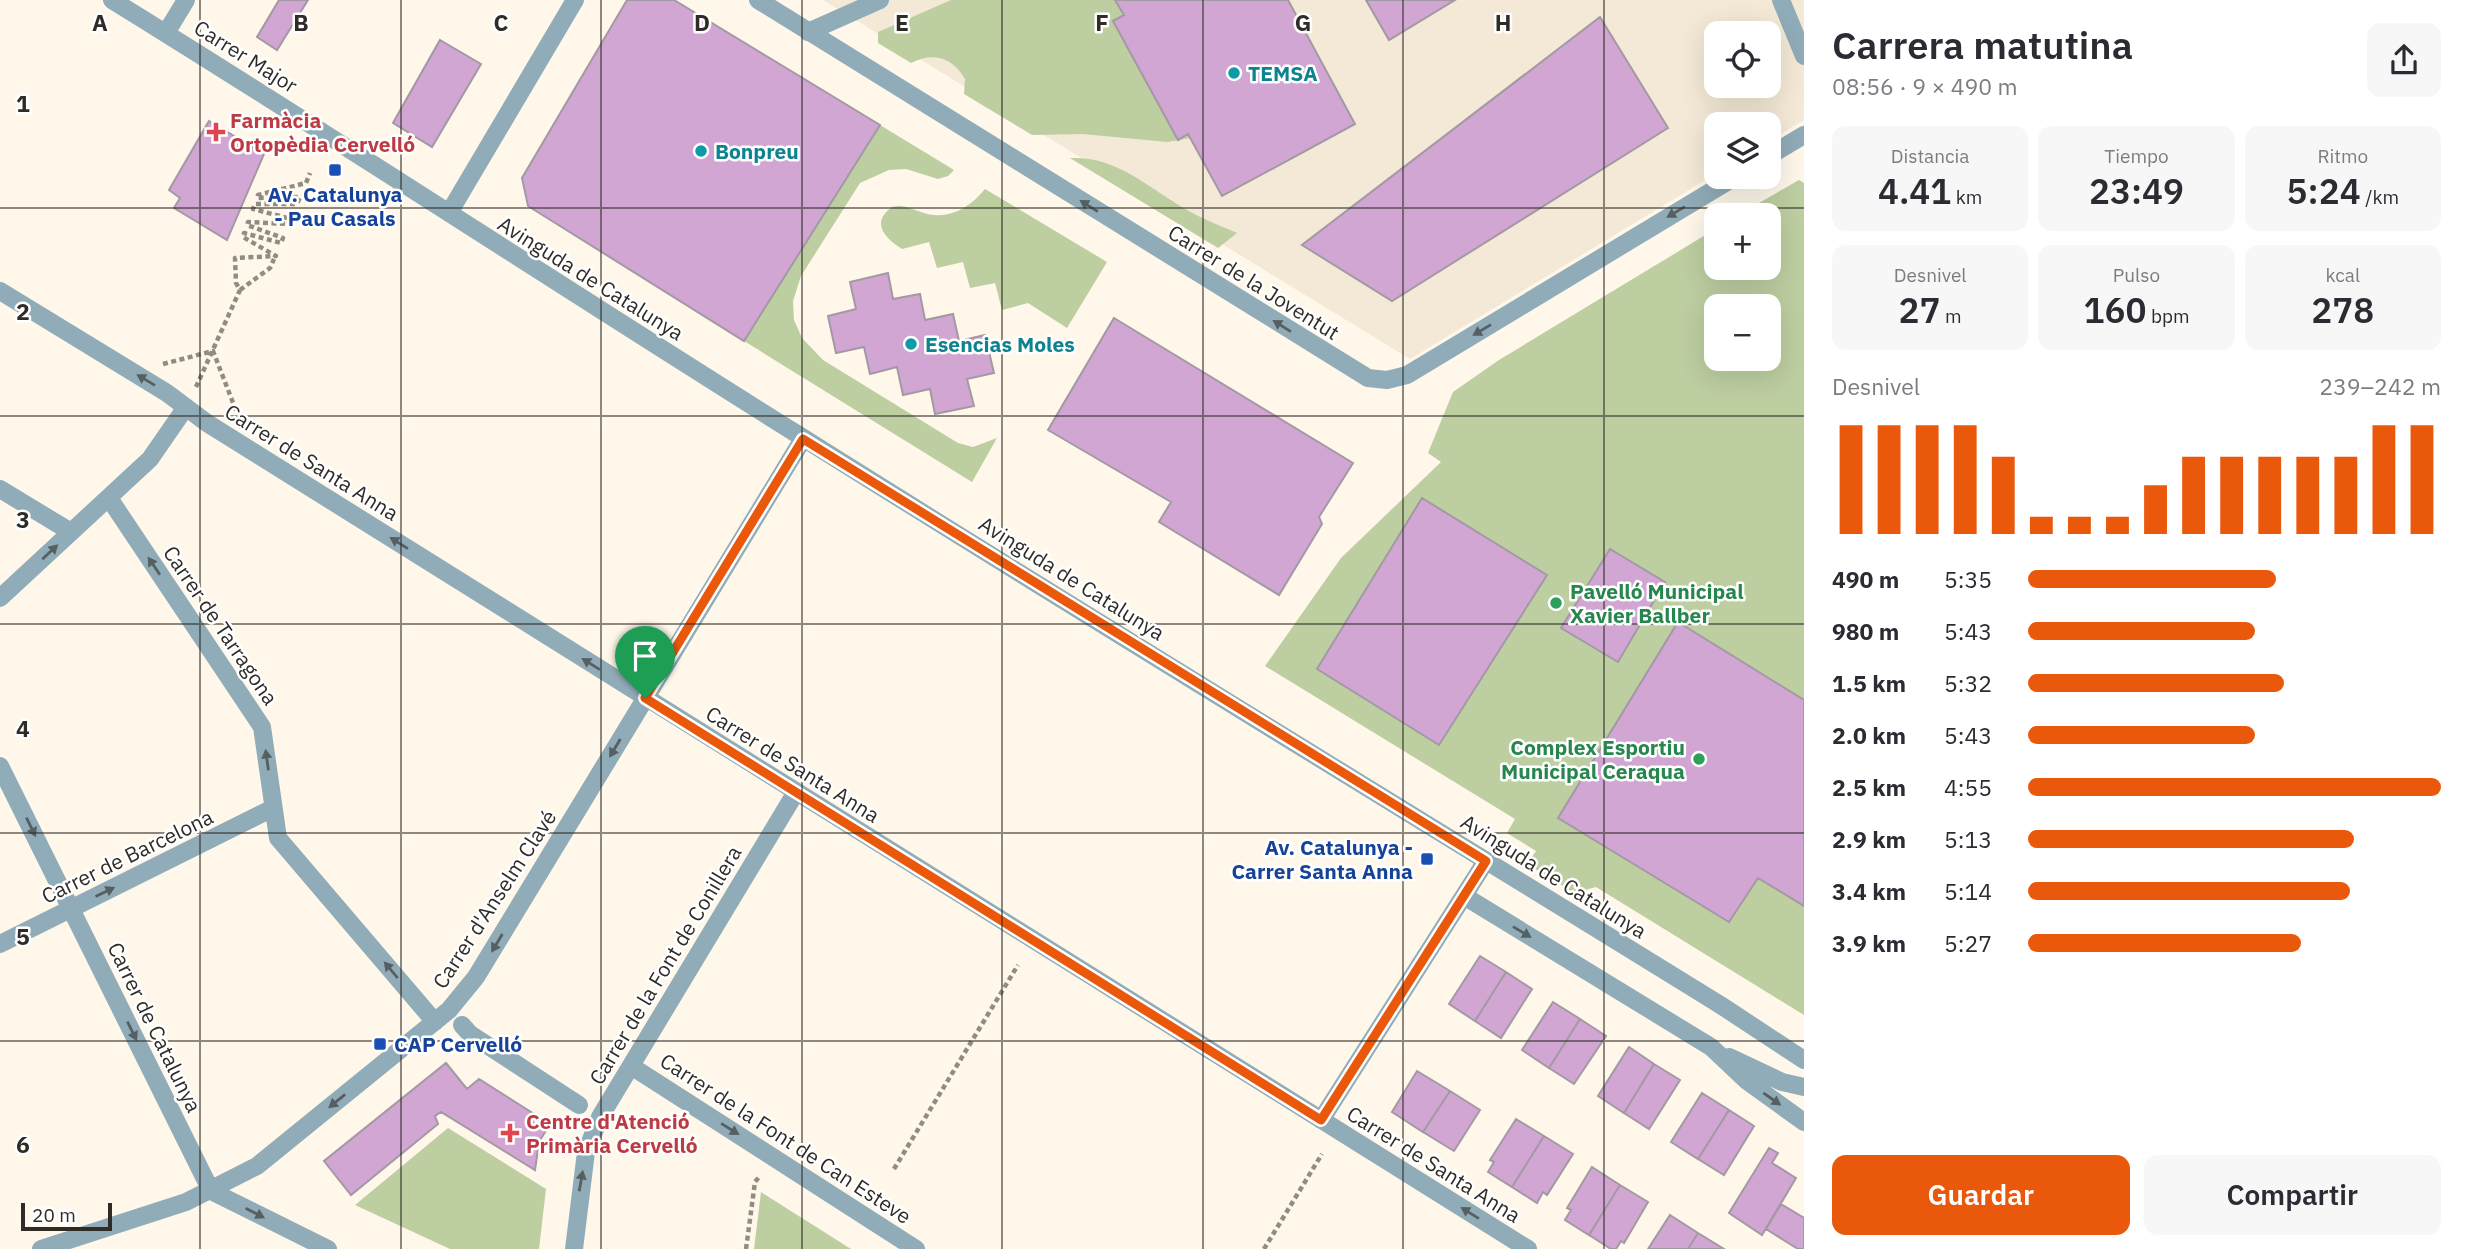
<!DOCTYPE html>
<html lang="es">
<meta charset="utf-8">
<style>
:root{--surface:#fff;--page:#f7f7f7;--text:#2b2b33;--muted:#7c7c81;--accent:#ea580c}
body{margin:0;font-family:"IBM Plex Sans",sans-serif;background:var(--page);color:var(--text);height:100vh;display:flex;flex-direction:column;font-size:26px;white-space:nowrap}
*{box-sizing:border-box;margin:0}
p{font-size:23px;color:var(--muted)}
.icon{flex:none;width:38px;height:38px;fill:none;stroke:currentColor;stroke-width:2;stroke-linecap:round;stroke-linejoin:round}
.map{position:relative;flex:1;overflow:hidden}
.details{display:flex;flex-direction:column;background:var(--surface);width:665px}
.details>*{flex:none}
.tools{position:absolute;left:1704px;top:21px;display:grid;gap:14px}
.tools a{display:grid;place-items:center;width:77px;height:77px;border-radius:14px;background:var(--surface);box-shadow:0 7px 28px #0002;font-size:35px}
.scale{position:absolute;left:21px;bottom:18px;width:91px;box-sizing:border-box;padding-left:7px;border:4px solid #2f2c27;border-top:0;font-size:19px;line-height:24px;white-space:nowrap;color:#2f2c27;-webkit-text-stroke:5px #fff;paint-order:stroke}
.pin{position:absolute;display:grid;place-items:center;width:60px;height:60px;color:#fff;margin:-72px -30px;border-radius:50% 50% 50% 0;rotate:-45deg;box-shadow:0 0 7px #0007}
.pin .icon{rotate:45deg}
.round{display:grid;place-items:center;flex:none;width:74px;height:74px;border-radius:14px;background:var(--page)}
.overview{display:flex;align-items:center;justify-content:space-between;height:119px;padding:0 28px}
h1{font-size:38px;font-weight:600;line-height:52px}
.metrics{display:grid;grid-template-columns:repeat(3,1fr);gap:10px;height:119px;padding:7px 28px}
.metrics div{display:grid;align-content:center;border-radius:14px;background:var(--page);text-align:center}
.metrics b{font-size:35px;font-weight:600}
.metrics small{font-size:19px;font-weight:400}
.metrics p{font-size:19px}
.chart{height:196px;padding:14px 28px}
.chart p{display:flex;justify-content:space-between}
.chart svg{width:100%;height:126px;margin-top:7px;stroke:var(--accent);stroke-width:6}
.primary-button{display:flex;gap:14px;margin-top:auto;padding:14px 28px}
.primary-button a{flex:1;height:80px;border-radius:14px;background:var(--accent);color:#fff;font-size:28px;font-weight:600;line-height:80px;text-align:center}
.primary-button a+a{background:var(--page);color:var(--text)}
ul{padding:0 28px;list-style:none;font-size:23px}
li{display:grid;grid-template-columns:112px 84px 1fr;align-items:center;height:52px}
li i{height:18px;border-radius:9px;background:var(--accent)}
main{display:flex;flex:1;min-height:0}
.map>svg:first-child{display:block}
.built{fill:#f4e9d6;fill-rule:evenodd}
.green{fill:#bdcea1;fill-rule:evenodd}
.building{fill:#d1a6d3;stroke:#a399a4;stroke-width:2}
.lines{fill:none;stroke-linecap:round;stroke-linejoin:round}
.path{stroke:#918c83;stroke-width:4.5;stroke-dasharray:5 3.5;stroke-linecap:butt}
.minor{stroke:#90acb8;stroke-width:18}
.oneway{fill:#565f61}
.route-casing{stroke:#fff;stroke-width:14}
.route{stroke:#ea580c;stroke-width:9}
.grid{fill:none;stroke:#2f2c27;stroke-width:2;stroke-opacity:0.55}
.culture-dot{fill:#0f9aa8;stroke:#fff;stroke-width:2.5}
.health-dot{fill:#e0444e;stroke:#fff;stroke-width:2.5}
.transit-dot{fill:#1a4fb4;stroke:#fff;stroke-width:2.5}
.leisure-dot{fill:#2e9e5b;stroke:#fff;stroke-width:2.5}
.labels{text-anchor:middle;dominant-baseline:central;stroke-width:5;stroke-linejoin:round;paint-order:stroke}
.street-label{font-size:21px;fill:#2f2c27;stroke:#fff}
.culture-label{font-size:21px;font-weight:bold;fill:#0d838f;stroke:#fff;text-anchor:start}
.health-label{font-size:21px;font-weight:bold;fill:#be3a42;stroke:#fff;text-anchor:start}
.transit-label{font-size:21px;font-weight:bold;fill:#164399;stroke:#fff}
.leisure-label{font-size:21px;font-weight:bold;fill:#27864d;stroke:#fff;text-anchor:start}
.grid-label{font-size:23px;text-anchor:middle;font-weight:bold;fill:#2f2c27;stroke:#fff;stroke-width:5;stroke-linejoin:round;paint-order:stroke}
</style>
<main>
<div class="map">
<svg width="1804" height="1249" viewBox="0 0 1804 1249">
<rect width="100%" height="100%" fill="#fef7ea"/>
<!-- built -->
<path class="built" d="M823,0H1804V120L1769,141V124H1717V173L1410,359ZM1717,33H1769V86H1717Z"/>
<!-- green -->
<path class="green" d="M951,0H1115L1124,15L1113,21L1177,139L1188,134L1190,138L1167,142L1083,134L1032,135L964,94L965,79C952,57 933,52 911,63L878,43V32Z
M880,125L954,170L948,176L938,179L906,169L889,170L860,183L801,276L793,301L794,320L802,338L823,360L958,443L973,447L997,438L972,482L744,341Z
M1070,158C1112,156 1141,181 1174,202C1193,215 1216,224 1237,233L1218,248Z
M1799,180L1804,183V1015L1596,887L1574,893L1527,864L1536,851L1507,833L1515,819L1265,666L1341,558L1441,462L1428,453L1453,392L1499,360L1717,228V268H1769V215H1738ZM1717,306H1769V359H1717Z
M985,189L1107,262L1067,328L1028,303L1002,310L995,283L970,288L963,262L937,268L929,242L902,249C885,238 870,223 892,207C903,204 908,208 918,211C945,222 968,210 985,189Z
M448,1128L546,1189L539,1249H450L355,1205Z
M761,1192L851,1249H754Z"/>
<!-- building -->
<path class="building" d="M279,0H308L277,50L257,37Z
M627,0H674L880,125L744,341L528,206L522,178Z
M1115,0H1288L1355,124L1222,196L1188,134L1178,140L1113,21L1124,15Z
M1366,0H1455L1389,40Z
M1600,17L1668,128L1392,301L1302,245Z
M440,40L481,64L432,147L393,123Z
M209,121L264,154L227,240L174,208L180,198L169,190Z
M888,273L893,299L920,294L925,320L953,314L959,341L985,335L994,373L967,379L974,406L935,414L930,389L903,395L897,367L870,374L864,347L836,353L828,316L856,309L850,282Z
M1114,318L1353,463L1319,517L1322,524L1279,595L1159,522L1171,502L1048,430Z
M1422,498L1547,575L1439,745L1317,669Z
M1610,549L1665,582L1618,662L1561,628Z
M1678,622L1804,700V906L1758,878L1729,922L1558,818Z
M1480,956L1506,972L1475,1021L1449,1004Z
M1506,972L1532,989L1501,1038L1475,1021Z
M1553,1002L1580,1019L1549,1068L1522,1050Z
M1580,1019L1606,1036L1574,1084L1549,1068Z
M1629,1047L1654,1064L1624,1113L1598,1096Z
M446,1063L467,1089L479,1079L550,1124L539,1142L535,1170L441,1112L435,1116L438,1124L351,1195L324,1161Z
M1654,1064L1680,1080L1649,1129L1624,1113Z
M1417,1071L1450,1091L1423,1132L1392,1112Z
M1450,1091L1480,1110L1454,1151L1423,1132Z
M1702,1093L1729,1110L1698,1159L1671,1142Z
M1729,1110L1754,1126L1724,1175L1698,1159Z
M1516,1119L1544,1136L1512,1187L1488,1172L1494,1162L1490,1160Z
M1544,1136L1573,1154L1547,1195L1543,1192L1537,1203L1512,1187Z
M1769,1148L1778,1153L1772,1163L1796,1178L1762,1235L1729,1213Z
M1592,1167L1620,1185L1589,1235L1565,1220L1571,1210L1567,1208Z
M1620,1185L1648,1202L1624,1243L1621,1241L1616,1249H1611L1589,1235Z
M1781,1204L1804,1218V1249H1798L1766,1229Z
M1670,1215L1698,1233L1688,1249H1648Z
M1698,1233L1724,1249H1688Z"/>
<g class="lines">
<!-- path -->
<path class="path" d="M240,290L270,268L274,259
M163,364L213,351L237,413
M196,387L240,290L236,283L235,258L276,256L243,237L244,233L281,243L283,238L247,225L248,222L288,224L291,219L253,209L255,204H297L300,197L257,198L258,195L306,183L310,173
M894,1169L1018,965
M746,1249L755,1182L759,1177
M1264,1249L1322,1154"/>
<!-- minor -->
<path class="minor" d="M112,0C342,142 568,291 797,434C1103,627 1413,815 1722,1006L1804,1060
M758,0L1368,378L1387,380L1407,375L1735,177
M1781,0L1804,56
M808,32L880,0
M166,33L186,0
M1769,156L1804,135
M449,213L575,0
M0,291L167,393L207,423L1528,1249
M0,489L71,532
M109,498L262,727L278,838L435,1022
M0,598L150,459L186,407
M0,766L211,1191L328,1249
M1464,896L1711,1047L1747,1081L1804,1122
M0,944L273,808
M462,1025L470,1034L579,1105
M1729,1057L1782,1082L1804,1087
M631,1066L916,1249
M1321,1120L1486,861
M41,1249L186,1202L257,1166L449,1010L476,977L803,439
M574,1249L586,1152L600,1117L796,792"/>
</g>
<!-- one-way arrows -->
<defs><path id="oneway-solid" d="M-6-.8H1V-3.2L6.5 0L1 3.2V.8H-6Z" transform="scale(1.75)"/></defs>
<g class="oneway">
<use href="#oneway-solid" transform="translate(1089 206) rotate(-148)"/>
<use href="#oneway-solid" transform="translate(1676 212) rotate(149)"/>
<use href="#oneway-solid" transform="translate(1282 326) rotate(-148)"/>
<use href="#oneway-solid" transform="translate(1482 330) rotate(149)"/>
<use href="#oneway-solid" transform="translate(146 380) rotate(-149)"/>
<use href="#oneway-solid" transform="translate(399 543) rotate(-148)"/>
<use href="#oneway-solid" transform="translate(50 552) rotate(-43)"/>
<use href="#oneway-solid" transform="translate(154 566) rotate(-124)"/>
<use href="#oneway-solid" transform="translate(591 664) rotate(-148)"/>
<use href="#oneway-solid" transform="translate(615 748) rotate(121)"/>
<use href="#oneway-solid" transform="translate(267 760) rotate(-98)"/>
<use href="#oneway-solid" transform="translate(31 827) rotate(64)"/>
<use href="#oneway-solid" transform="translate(105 892) rotate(-26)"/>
<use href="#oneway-solid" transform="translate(1522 932) rotate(31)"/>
<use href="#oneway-solid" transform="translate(497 943) rotate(121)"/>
<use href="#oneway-solid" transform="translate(391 970) rotate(-130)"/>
<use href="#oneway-solid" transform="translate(132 1031) rotate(64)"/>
<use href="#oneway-solid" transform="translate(1772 1099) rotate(35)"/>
<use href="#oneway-solid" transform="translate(337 1101) rotate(141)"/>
<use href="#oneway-solid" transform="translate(730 1129) rotate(32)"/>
<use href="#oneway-solid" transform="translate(581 1181) rotate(-80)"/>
<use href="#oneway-solid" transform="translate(255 1213) rotate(27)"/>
<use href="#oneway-solid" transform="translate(1470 1213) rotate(-148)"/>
</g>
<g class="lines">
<!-- route casing -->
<g class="route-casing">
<path id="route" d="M803,439L1486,861L1321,1120L645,698Z"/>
</g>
<!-- route -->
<use href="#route" class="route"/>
</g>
<!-- grid -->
<path class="grid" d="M200,0V1249M401,0V1249M601,0V1249M802,0V1249M1002,0V1249M1203,0V1249M1403,0V1249M1604,0V1249M0,208H1804M0,416H1804M0,624H1804M0,833H1804M0,1041H1804"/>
<!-- markers -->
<g class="culture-dot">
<circle cx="1234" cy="73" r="7"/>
<circle cx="701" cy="151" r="7"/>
<circle cx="911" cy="344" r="7"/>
</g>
<g class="health-dot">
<path d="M212.5 121.5h7v7h7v7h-7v7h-7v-7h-7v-7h7z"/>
<path d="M506.5 1122.5h7v7h7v7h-7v7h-7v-7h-7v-7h7z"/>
</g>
<g class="transit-dot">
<rect x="328" y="163" width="14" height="14" rx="3.5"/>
<rect x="1420" y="852" width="14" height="14" rx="3.5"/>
<rect x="373" y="1037" width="14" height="14" rx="3.5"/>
</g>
<g class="leisure-dot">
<circle cx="1556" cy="603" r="7"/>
<circle cx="1699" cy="759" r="7"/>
</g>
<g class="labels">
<!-- street labels -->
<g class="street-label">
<text transform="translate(246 56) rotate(32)">Carrer Major</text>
<text transform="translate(591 278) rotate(32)">Avinguda de Catalunya</text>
<text transform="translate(1254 282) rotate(32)">Carrer de la Joventut</text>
<text transform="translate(312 462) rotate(32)">Carrer de Santa Anna</text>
<text transform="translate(1072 578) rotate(32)">Avinguda de Catalunya</text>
<text transform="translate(221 625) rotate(56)">Carrer de Tarragona</text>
<text transform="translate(793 764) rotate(32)">Carrer de Santa Anna</text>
<text transform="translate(127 856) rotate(-26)">Carrer de Barcelona</text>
<text transform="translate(1554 876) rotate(32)">Avinguda de Catalunya</text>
<text transform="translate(494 899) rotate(-57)">Carrer d'Anselm Clavé</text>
<text transform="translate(665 965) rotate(-59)">Carrer de la Font de Conillera</text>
<text transform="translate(155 1027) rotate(64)">Carrer de Catalunya</text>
<text transform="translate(786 1138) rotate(33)">Carrer de la Font de Can Esteve</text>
<text transform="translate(1434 1164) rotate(32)">Carrer de Santa Anna</text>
</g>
<!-- culture labels -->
<g class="culture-label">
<text x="1248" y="73">TEMSA</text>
<text x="715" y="151">Bonpreu</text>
<text x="925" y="344">Esencias Moles</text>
</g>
<!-- health labels -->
<g class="health-label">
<text x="230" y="120">Farmàcia<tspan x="230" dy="24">Ortopèdia Cervelló</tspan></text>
<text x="526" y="1121">Centre d'Atenció<tspan x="526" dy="24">Primària Cervelló</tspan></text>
</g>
<!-- transit labels -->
<g class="transit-label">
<text x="335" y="194">Av. Catalunya<tspan x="335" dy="24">- Pau Casals</tspan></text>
<text x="1413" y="847" text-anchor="end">Av. Catalunya -<tspan x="1413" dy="24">Carrer Santa Anna</tspan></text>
<text x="394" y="1044" text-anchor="start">CAP Cervelló</text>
</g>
<!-- leisure labels -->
<g class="leisure-label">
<text x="1570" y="591">Pavelló Municipal<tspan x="1570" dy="24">Xavier Ballber</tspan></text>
<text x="1685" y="747" text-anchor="end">Complex Esportiu<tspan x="1685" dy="24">Municipal Ceraqua</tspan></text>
</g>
</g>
<g class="grid-label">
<text x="100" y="31">A</text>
<text x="301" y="31">B</text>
<text x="501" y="31">C</text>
<text x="702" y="31">D</text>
<text x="902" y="31">E</text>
<text x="1102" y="31">F</text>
<text x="1303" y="31">G</text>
<text x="1503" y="31">H</text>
<text x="23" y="112">1</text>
<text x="23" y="320">2</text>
<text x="23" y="528">3</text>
<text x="23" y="737">4</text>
<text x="23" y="945">5</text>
<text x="23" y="1153">6</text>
</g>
</svg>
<div class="tools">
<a><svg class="icon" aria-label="locate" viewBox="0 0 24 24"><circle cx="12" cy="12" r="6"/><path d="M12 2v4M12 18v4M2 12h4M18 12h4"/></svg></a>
<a><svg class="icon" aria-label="layers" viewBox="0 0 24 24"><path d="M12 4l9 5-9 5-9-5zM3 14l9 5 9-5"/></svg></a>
<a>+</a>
<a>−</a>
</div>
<div class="scale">20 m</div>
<div class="pin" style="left:645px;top:698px;background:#1e9e55"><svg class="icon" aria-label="arrive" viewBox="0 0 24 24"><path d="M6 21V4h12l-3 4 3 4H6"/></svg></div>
</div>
<section class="details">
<div class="overview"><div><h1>Carrera matutina</h1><p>08:56 · 9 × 490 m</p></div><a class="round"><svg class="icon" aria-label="share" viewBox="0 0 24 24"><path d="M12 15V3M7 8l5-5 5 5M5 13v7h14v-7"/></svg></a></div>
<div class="metrics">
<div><p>Distancia</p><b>4.41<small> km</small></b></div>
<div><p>Tiempo</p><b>23:49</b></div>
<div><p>Ritmo</p><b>5:24<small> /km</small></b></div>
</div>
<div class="metrics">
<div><p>Desnivel</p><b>27<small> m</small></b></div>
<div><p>Pulso</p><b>160<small> bpm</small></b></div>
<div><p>kcal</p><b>278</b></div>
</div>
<div class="chart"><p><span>Desnivel</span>239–242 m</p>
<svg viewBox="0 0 160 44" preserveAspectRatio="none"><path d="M5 44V6M15 44V6M25 44V6M35 44V6M45 44V17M55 44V38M65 44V38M75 44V38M85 44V27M95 44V17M105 44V17M115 44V17M125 44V17M135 44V17M145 44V6M155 44V6"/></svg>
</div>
<ul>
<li><b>490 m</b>5:35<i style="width:60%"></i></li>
<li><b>980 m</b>5:43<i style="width:55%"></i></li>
<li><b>1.5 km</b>5:32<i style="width:62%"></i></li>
<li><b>2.0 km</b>5:43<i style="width:55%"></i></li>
<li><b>2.5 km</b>4:55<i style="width:100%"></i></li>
<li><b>2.9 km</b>5:13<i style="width:79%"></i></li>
<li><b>3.4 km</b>5:14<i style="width:78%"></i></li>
<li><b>3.9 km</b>5:27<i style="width:66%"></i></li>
</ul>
<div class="primary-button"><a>Guardar</a><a>Compartir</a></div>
</section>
</main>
